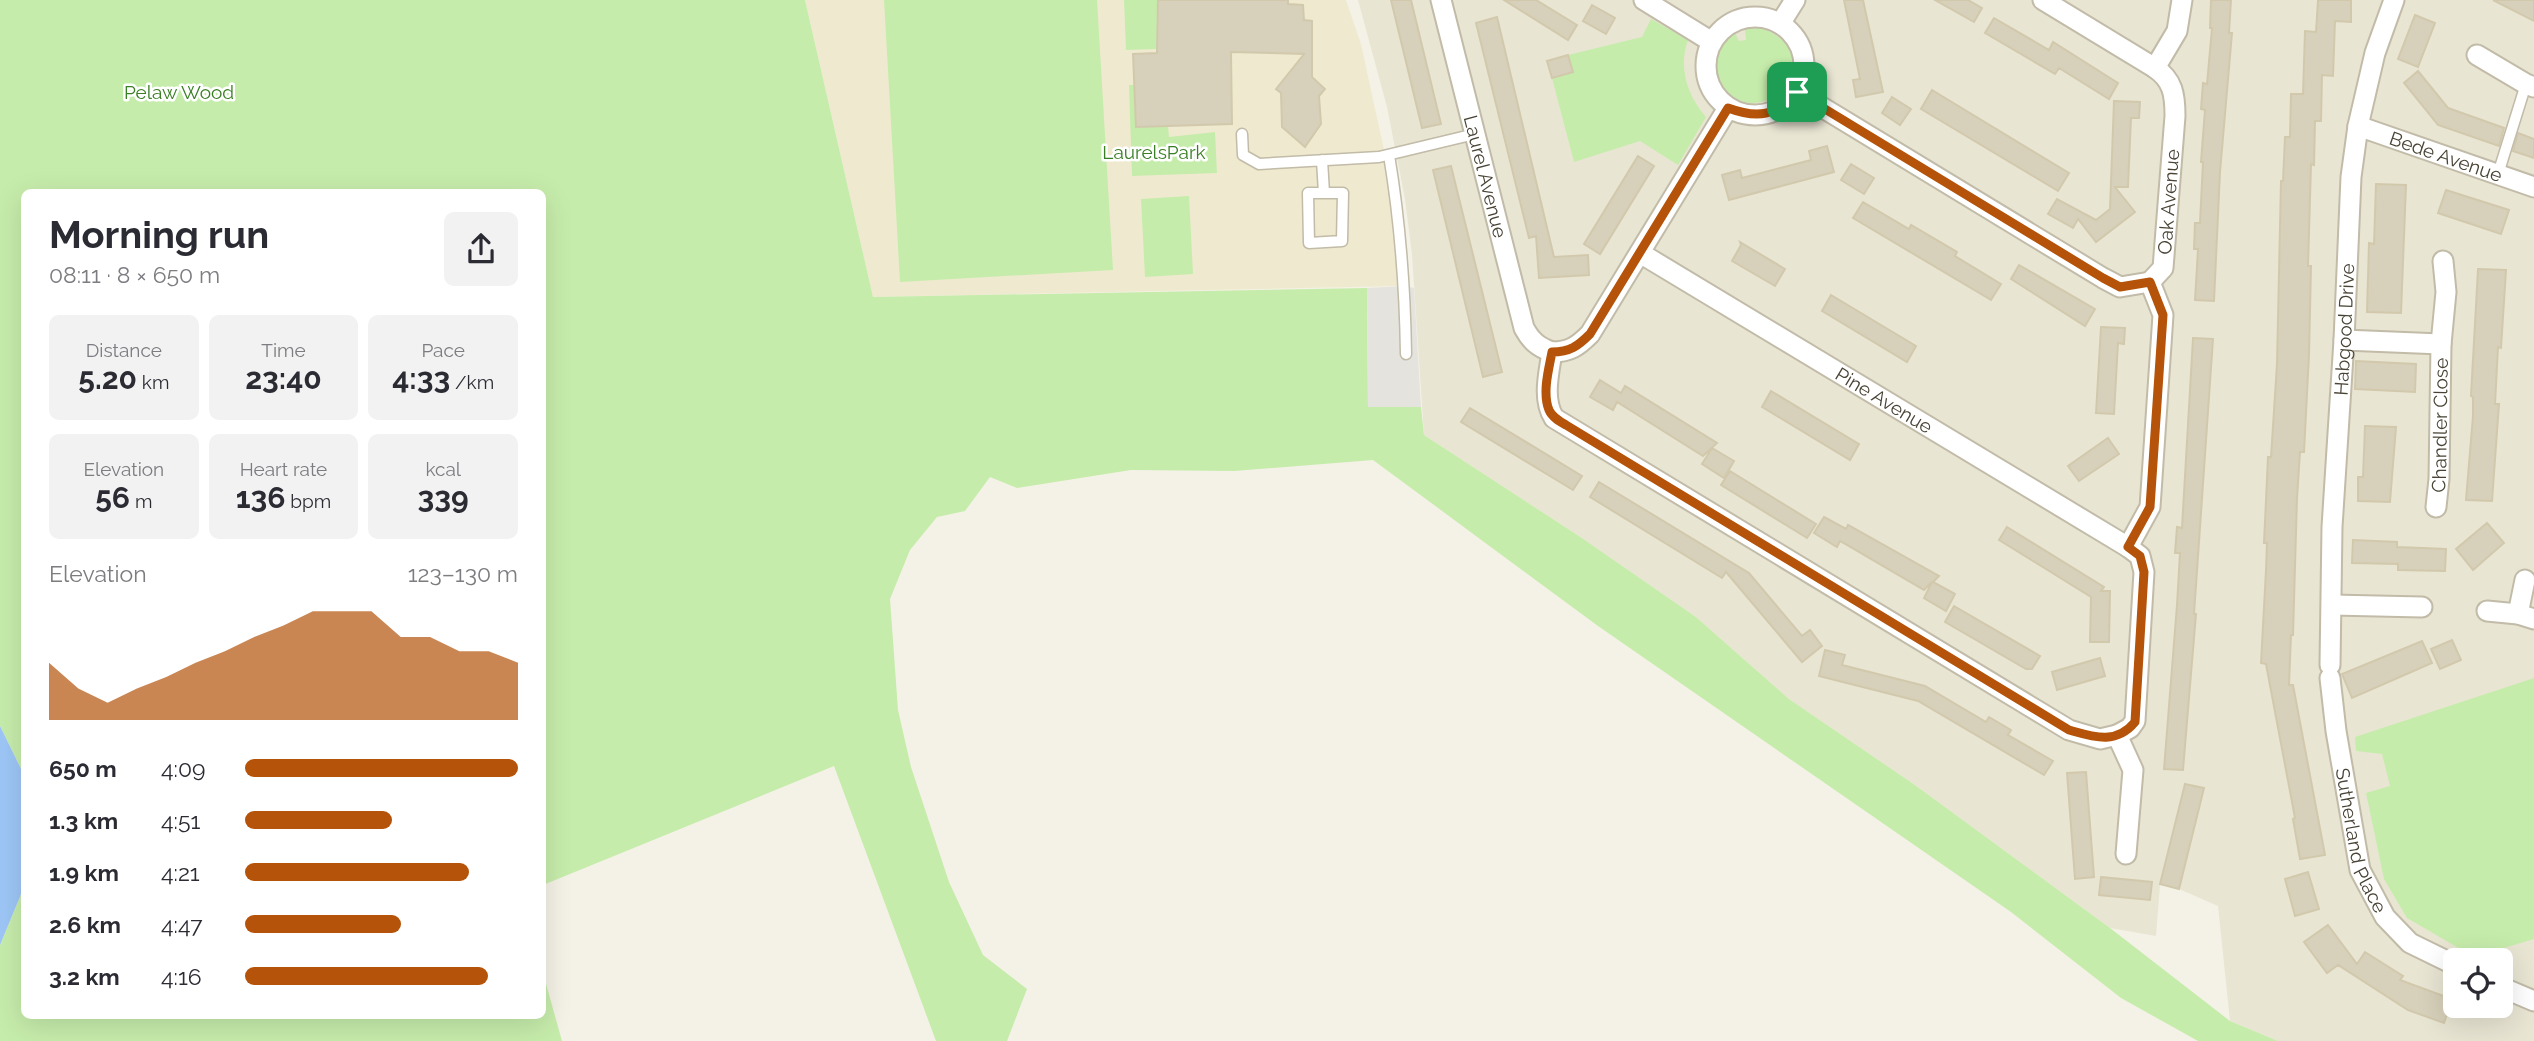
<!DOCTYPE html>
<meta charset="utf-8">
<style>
:root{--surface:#fff;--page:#f2f2f3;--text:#2b2b33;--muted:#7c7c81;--accent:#b45309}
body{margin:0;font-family:Raleway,sans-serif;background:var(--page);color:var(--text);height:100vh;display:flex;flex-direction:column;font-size:26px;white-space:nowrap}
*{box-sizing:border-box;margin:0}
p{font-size:23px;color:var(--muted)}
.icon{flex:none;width:38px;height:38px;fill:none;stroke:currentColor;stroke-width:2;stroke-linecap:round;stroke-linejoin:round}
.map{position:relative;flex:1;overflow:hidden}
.sheet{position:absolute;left:21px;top:189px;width:525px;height:830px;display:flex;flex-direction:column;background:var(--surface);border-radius:10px;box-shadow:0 7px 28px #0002}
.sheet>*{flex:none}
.controls{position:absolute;left:2443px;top:948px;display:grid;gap:14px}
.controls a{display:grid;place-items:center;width:70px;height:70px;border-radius:10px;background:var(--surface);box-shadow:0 7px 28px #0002;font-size:35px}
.pin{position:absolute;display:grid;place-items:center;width:60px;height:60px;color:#fff;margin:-30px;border-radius:14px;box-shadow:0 4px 10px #0006}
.round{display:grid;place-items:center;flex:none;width:74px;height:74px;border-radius:10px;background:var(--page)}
.headline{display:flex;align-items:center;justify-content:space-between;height:119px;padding:0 28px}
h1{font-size:38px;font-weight:700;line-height:52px}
.metrics{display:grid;grid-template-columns:repeat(3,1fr);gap:10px;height:119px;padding:7px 28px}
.metrics div{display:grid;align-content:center;border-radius:10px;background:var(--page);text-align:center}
.metrics b{font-size:30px;font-weight:700}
.metrics small{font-size:19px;font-weight:400}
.metrics p{font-size:19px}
.chart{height:196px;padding:14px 28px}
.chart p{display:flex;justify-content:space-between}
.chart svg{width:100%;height:126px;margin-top:7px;fill:var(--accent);opacity:.7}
ul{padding:0 28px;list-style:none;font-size:23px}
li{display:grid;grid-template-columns:112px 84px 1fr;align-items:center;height:52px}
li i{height:18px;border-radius:9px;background:var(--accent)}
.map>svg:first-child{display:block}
.residential{fill:#e9e5d3;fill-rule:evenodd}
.education{fill:#efeacf}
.green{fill:#c6ecab}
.parking{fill:#e5e3de}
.water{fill:#9dc6f6}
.building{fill:#d7d0ba;stroke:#d2c9ad;stroke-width:2}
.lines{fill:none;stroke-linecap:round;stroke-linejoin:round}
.lane-casing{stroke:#c1bba8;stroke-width:13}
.street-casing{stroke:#c1bba8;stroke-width:23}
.lane{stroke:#fff;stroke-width:10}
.street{stroke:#fff;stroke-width:19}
.route-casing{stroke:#fff;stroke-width:14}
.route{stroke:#b45309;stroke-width:9}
.labels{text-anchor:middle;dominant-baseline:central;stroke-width:5;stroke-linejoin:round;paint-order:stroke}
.park-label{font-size:19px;fill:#397f23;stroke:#fff}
.street-label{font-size:19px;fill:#484335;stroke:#fff}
</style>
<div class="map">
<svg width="2534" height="1041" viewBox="0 0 2534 1041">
<rect width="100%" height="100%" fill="#f4f2e6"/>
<!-- residential -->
<path class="residential" d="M1358,0H2534V1041H2278L2230,1021L2218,906L2179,889L2160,885L2156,936L2110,928L1915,785L1789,699L1696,617L1582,538L1424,435L1412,255L1405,199L1387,107ZM2455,961H2501V1006H2455Z"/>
<!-- education -->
<path class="education" d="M805,0H1346L1361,44L1388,168L1400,286L873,297Z"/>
<!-- green -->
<path class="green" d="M0,0H805L873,297L1367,288L1368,407H1421L1424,435L1582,538L1696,617L1789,699L1915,785L2110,928L2230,1021L2278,1041H2198L2121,998L2011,912L1598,626L1373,460L1234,471L1131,470L1017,488L990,477L965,511L937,517L910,550L890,599L898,710L911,767L949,882L983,955L1027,989L1007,1041H936L834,766L543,885L542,192H24V775L0,726Z
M884,0H1097L1113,270L900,282Z
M1124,0H1173L1157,49L1126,50Z
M1651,19L1688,40C1678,67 1687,95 1706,117L1678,165L1640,141L1574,162L1552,78L1573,72L1568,55L1642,37Z
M1757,27C1764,29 1771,32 1777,36C1821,65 1763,130 1727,91C1720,84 1716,77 1715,67C1713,52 1722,39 1734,31L1739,41L1746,40L1745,29Z
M1129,85H1134L1136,127L1168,126L1169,137L1215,132L1217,173L1132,176Z
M1189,196L1193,274L1145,277L1141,199Z
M2534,678V939L2474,957L2407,918L2384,879L2366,793L2390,786L2382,754L2356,751L2355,737Z
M24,887V1015H542L543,973L562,1041H0V945Z"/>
<!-- parking -->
<path class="parking" d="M1405,286L1414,288L1421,407H1368L1367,288Z"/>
<!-- water -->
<path class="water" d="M0,726L24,775V887L0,945Z"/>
<!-- building -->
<path class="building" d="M1158,0H1288V4L1303,5L1304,20L1312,21V77L1325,89L1319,96L1321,124L1305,147L1282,127L1281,93L1276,89L1304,54L1231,52L1232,124L1136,127L1133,54L1157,53Z
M1391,0H1411L1441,124L1422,128Z
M1504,0H1536L1577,25L1568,40Z
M1844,0H1863L1883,92L1856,97L1853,80L1860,79Z
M1935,0H1968L1982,8L1974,22Z
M2211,0H2231L2229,33H2232L2220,172L2214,301L2195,300L2198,249H2194L2195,223H2200L2203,162H2201L2205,110L2201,109L2203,83L2207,84L2212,28H2210Z
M2318,0H2351V22L2335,21L2333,76L2322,75L2321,121H2315L2314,165L2311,164L2308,266H2311L2309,355L2304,452H2300L2297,498L2293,635H2291L2289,685H2293L2325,855L2300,859L2293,819L2295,818L2266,664L2261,663L2266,570L2267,543H2264L2268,457H2271L2277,364L2281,181H2283L2285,137H2290L2291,94H2303L2305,31L2316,32Z
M2493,0H2534V21Z
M1592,5L1615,18L1606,34L1583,21Z
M2415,15L2435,23L2418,67L2398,59Z
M1497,17L1554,257L1588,255L1589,275L1539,278L1536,236L1529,238L1476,23Z
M1994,18L2049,50L2053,42L2118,83L2109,99L2059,68L2055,74L1985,33Z
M1568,55L1573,72L1552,78L1547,61Z
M2418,71L2448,108L2504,128L2499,146L2438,125L2404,83Z
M1932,90L2069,173L2058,191L1921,109Z
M1892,97L1911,109L1900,125L1882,113Z
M2114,101L2140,102L2139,118H2131L2128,187H2115L2135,212L2096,242L2078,219L2073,228L2048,214L2057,199L2096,220L2110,209Z
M2518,133L2534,139V158L2513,151Z
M1827,146L1834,172L1729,200L1722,175L1740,170L1742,178L1811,160L1809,151Z
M1638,156L1654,166L1600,254L1584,244Z
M1851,164L1874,178L1864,194L1841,180Z
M1451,166L1502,372L1483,377L1433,170Z
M2376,184L2406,185L2401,313L2367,312L2369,243L2374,244Z
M2446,190L2509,210L2501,234L2438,213Z
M1863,202L1909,229L1911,225L1957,252L1955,256L2001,284L1991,300L1853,218Z
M1740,242L1785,269L1775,286L1732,261L1741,245Z
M2019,265L2095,309L2085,326L2011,279Z
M2478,269L2506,270L2501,348L2498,347L2495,404H2499L2492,501L2466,500L2473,416V397L2471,396Z
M1831,295L1916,346L1907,362L1822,311Z
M2101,327L2125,328L2124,344L2118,343L2114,414L2096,413Z
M2193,338L2213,339L2194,614H2196L2183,770L2164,769L2177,605L2180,553H2175L2177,527L2182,528Z
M2356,361L2416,364L2415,392L2355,389Z
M1600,380L1621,393L1625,386L1717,443L1703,456L1617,402L1613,410L1590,397Z
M1771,391L1859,444L1850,460L1762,407Z
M1470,408L1582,476L1573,490L1461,422Z
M2365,426L2396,427L2390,502L2358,501V477H2363Z
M2108,438L2119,454L2079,481L2068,466Z
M1712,448L1734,461L1724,478L1702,464Z
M1730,471L1816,524L1807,538L1721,485Z
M1599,482L1749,573L1802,636L1810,630L1822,646L1802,662L1726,572L1722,578L1590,497Z
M1824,517L1846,529L1848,525L1939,576L1933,582L1955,594L1946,611L1924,598L1932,582L1924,590L1840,541L1837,547L1814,533Z
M2487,523L2504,543L2473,570L2456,549Z
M2007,527L2104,587L2101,591H2110L2109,642H2090L2091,597L1999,540Z
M2353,540L2397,542V547L2446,549L2445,571L2398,570V564L2352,563Z
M1954,606L2040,656L2032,669H2026L1945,622Z
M2452,640L2461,660L2440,669L2431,649Z
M2422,641L2432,663L2352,698L2342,674Z
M1825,650L1845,655L1842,665L1925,686L1986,722L1989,717L2011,730L2008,735L2053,761L2044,775L1918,701L1819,676Z
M2100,658L2105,676L2057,690L2052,672Z
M2086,772L2094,877L2075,879L2067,773Z
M2185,784L2204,788L2179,889L2160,884Z
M2308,872L2319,909L2295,916L2285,879Z
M2101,877L2152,882L2150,900L2099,895Z
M2328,925L2357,964L2365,952L2403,976L2400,980L2452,999L2444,1023L2408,1010L2338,965L2327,973L2304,942Z"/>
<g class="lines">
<!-- lane casing -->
<g class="lane-casing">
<path id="lane" d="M1242,134L1243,155L1259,164L1379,157L1475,134
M1389,155C1400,221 1405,287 1406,354
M1322,160L1324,193H1308L1309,243L1342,241L1343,193H1324
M2498,174L2526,84"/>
</g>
<!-- street casing -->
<g class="street-casing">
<g id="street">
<path id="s1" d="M1441,0L1524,328C1531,341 1538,347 1552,352C1549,373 1542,399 1554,418L2069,730L2100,739L2117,735"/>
<path d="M1644,0L1712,42"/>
<path d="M2043,0L2155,68"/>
<circle cx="1755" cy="66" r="49"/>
<path d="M1780,24L1795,0"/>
<path d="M2477,55L2526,84L2534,87"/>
<path d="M1797,92L2103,278L2120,287L2150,282"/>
<path id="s2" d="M2358,126L2534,187"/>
<path id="s3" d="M1640,253L2128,547"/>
<path d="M2344,340L2441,344"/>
<path d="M1552,352C1570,352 1578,346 1590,334L1728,108"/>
<path id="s4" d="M2436,507L2439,479L2441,344L2446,292L2443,261"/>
<path d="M2332,605L2422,607"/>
<path d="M2487,611L2518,614L2534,619"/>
<path d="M2518,614L2525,580"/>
<path id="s5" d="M2330,665L2332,527L2344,340L2351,177L2358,126L2375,53L2394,0"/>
<path id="s6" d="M2330,678L2336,731L2360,870L2385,917L2410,943L2455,965"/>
<path id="s7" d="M2126,854L2133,770L2117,735L2130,728L2135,721L2144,572L2140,556L2128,547L2150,507L2163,315L2150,282L2163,268L2175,116C2175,95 2173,80 2155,68L2177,31L2182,0"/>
<path d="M2501,987L2534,1001"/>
</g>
</g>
<!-- lane -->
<use href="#lane" class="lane"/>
<!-- street -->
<use href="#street" class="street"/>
</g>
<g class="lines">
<!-- route casing -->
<g class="route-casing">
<path id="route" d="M1797,92L2103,278L2120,287L2150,282L2163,315L2150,507L2128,547L2140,556L2144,572L2135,722C2116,745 2094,737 2069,730L1566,425C1559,421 1552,417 1549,410C1542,393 1549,368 1552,352C1570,352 1578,346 1590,334L1728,108C1758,119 1776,116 1797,92Z"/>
</g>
<!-- route -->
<use href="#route" class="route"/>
</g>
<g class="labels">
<!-- park labels -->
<g class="park-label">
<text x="179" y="92">Pelaw Wood</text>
<text x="1154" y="152">LaurelsPark</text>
</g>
<!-- street labels -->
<g class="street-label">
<text stroke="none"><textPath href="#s2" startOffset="93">Bede Avenue</textPath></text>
<text stroke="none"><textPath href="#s1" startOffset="182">Laurel Avenue</textPath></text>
<text stroke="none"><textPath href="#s7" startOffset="686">Oak Avenue</textPath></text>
<text stroke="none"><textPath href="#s5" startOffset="336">Habgood Drive</textPath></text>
<text stroke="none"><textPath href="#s3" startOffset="285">Pine Avenue</textPath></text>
<text stroke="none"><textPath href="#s4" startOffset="82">Chandler Close</textPath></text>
<text stroke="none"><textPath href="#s6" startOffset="166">Sutherland Place</textPath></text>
</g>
</g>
</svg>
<div class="controls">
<a><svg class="icon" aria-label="locate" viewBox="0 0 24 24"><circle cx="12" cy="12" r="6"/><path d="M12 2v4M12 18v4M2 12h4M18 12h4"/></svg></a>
</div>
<div class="pin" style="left:1797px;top:92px;background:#1e9e55"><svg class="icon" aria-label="arrive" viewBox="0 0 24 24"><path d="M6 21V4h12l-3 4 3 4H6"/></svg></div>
<section class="sheet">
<div class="headline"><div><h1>Morning run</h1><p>08:11 · 8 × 650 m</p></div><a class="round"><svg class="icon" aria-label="share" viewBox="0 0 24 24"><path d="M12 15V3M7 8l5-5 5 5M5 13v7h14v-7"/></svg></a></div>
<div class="metrics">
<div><p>Distance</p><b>5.20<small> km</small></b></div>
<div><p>Time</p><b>23:40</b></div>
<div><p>Pace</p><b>4:33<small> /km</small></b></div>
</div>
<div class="metrics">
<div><p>Elevation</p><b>56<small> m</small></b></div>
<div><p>Heart rate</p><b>136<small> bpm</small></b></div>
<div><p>kcal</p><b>339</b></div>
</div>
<div class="chart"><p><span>Elevation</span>123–130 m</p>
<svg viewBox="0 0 160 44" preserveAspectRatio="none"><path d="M0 44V24L10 33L20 38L30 33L40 29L50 24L60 20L70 15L80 11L90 6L100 6L110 6L120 15L130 15L140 20L150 20L160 24V44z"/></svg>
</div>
<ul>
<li><b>650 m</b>4:09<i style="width:100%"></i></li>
<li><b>1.3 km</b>4:51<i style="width:54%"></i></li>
<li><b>1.9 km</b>4:21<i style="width:82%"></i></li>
<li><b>2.6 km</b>4:47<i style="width:57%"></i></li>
<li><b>3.2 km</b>4:16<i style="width:89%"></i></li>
</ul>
</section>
</div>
